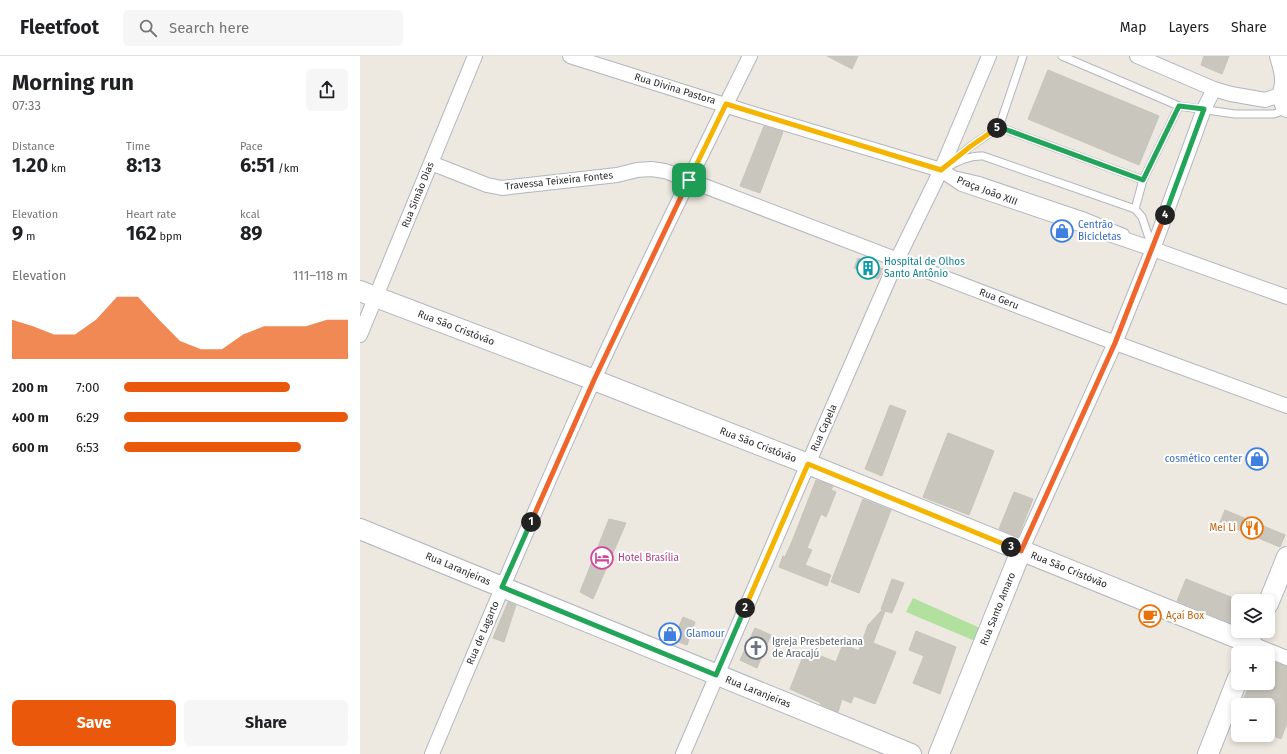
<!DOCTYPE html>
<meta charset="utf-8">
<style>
:root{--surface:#fff;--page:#f6f6f6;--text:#202124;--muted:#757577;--line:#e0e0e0;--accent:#ea580c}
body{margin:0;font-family:"Fira Sans",sans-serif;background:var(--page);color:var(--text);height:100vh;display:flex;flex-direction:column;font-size:15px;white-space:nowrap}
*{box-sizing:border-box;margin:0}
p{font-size:13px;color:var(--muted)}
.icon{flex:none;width:22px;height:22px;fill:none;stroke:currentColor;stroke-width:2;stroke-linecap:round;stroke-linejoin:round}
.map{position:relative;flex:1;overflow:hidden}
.drawer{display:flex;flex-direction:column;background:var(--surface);width:360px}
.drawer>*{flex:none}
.buttons{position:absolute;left:871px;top:538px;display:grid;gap:8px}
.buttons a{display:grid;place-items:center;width:44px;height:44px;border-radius:6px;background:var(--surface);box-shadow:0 2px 6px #0003;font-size:20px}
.pin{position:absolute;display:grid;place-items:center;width:34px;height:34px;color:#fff;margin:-17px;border-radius:8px;box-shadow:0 2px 6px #0006}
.km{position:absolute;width:20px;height:20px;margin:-10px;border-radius:50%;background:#222;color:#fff;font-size:11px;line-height:20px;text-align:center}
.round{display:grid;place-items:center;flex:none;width:42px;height:42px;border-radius:6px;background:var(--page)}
.headline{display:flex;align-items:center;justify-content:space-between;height:68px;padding:0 12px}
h1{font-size:22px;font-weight:700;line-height:30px}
.figures{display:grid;grid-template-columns:repeat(3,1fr);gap:6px;height:68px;padding:4px 12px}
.figures div{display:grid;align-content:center}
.figures b{font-size:20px;font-weight:700}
.figures small{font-size:11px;font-weight:400}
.figures p{font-size:11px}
.chart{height:112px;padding:8px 12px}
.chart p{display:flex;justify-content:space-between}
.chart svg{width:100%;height:72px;margin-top:4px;fill:var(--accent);opacity:.7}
.primary-button{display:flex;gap:8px;margin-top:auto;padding:8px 12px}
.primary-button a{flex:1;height:46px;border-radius:6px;background:var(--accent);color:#fff;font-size:16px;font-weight:700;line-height:46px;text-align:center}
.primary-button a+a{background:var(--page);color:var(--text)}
ul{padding:0 12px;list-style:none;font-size:13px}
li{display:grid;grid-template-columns:64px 48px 1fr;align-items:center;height:30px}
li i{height:10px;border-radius:5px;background:var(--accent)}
header{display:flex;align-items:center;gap:24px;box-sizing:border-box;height:56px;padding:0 20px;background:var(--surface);border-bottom:1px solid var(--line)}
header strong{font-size:19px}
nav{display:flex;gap:22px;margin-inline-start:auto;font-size:14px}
.search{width:280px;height:36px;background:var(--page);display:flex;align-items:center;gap:10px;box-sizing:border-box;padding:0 14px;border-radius:6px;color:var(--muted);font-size:15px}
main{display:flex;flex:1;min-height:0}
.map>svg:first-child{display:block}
.green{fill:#b2e19f}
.building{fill:#c9c6be;stroke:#c9c4b9}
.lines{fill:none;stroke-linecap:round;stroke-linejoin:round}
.lane-casing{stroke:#b3b5bf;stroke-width:9}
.street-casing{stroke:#b3b5bf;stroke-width:16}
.secondary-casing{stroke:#b3b5bf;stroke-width:22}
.lane{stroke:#fff;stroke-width:7}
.street{stroke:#fff;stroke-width:14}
.secondary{stroke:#fff;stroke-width:20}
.split-1-casing{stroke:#fff;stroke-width:8}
.split-2-casing{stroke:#fff;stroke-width:8}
.split-3-casing{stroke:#fff;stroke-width:8}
.split-4-casing{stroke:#fff;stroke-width:8}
.split-5-casing{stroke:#fff;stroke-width:8}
.split-6-casing{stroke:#fff;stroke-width:8}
.split-1{stroke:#f0652b;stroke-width:5}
.split-2{stroke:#22a559;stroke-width:5}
.split-3{stroke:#f5b400;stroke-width:5}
.split-4{stroke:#f0652b;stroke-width:5}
.split-5{stroke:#22a559;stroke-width:5}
.split-6{stroke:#f5b400;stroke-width:5}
.labels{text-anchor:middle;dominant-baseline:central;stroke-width:4;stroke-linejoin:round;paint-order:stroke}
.street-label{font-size:10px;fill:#2c2c2c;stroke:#fff}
.shop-label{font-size:10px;fill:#366cbe;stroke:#fff;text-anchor:start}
.culture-label{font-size:10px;fill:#0d838f;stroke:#fff;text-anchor:start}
.food-label{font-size:10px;fill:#c56008;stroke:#fff;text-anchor:end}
.hotel-label{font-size:10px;fill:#b23c85;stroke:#fff;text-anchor:start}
.worship-label{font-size:10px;fill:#5b616d;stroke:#fff;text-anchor:start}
</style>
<header>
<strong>Fleetfoot</strong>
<div class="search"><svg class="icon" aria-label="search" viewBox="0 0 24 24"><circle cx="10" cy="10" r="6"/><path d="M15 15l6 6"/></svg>Search here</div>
<nav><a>Map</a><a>Layers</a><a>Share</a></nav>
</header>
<main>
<section class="drawer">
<div class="headline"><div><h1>Morning run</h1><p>07:33</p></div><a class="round"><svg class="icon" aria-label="share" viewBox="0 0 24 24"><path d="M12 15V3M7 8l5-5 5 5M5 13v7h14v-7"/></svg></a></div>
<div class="figures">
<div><p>Distance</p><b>1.20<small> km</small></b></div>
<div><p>Time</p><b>8:13</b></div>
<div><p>Pace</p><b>6:51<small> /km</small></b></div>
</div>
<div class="figures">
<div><p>Elevation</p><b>9<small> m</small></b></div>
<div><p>Heart rate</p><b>162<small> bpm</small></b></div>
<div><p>kcal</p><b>89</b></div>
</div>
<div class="chart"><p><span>Elevation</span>111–118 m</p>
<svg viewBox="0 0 160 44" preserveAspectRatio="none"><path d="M0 44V20L10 24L20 29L30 29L40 20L50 6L60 6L70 20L80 33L90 38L100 38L110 29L120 24L130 24L140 24L150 20L160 20V44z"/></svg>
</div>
<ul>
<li><b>200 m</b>7:00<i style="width:74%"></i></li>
<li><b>400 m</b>6:29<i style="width:100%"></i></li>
<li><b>600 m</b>6:53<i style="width:79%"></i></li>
</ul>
<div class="primary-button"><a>Save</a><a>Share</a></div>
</section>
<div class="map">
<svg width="927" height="698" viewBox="0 0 927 698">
<rect width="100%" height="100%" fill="#ede8e0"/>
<!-- green -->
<path class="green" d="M553,542L620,572L615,585L546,556Z"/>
<!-- building -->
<path class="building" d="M467,0H498L492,13Z
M844,0H869L862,18L841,9Z
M688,14L799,60L779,109L668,63Z
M404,70L423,76L400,137L380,130Z
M498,202L523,213L518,223L494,212Z
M530,349L546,355L522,420L505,413Z
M588,377L634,395L609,459L563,441Z
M456,424L473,430L471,434L476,436L466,461L461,458L447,492L452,494L445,509L471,519L467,530L419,511L423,500L425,501L433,483Z
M654,436L673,443L658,481L639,473Z
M503,443L531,454L499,537L471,526Z
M865,454L925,479L920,491L860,466Z
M249,463L266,467L233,543L220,536Z
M532,523L544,527L532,557L525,555L513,587L536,596L515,648L494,640L491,647L482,643L478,656L460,648L461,647L430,633L442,603L444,604L448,595L476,606L483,588L499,595L508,569L522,554L521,553Z
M826,523L878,544V570L817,545Z
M148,546L156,549L144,586L133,582Z
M323,561L335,566L327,589L313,584Z
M395,572L411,579L397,612L380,604Z
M556,575L596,591L580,638L553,627L564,600L549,594Z
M908,604L927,610V667L921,683L908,678V649H881L890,627H908Z"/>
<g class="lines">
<!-- lane casing -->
<g class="lane-casing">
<path id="lane" d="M702,0L819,50L875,58H914L922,55L924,51
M639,71L783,124
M591,106L611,90L639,71L663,0
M582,114C595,107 608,99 623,100L775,153L782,161L792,191
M595,119L621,125L724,160L765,177
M775,153L783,124L819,50"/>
</g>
<!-- street casing -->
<g class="street-casing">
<path id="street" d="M210,0L390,57L581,114L602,128L793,193L927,241
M777,0L854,33L871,38L905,44L917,40L923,33
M71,107L127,129L142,132L257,119L277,114L291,113L305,115L742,282L927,350
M0,279L115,0
M661,495L755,287L793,193L844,53L854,33
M892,588L927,602
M72,698C125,572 177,447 234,323C284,214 337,107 390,0
M323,698L448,408L537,204L581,114L629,0"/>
</g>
<!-- secondary casing -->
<g class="secondary-casing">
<path id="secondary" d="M920,0C922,7 925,15 925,23C926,33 919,41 927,51
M0,235L234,324L448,408L892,588
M0,473L551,698
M908,548L927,501
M579,698L661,495
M848,698L878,622"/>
</g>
<!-- lane -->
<use href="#lane" class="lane"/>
<!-- street -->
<use href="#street" class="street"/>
<!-- secondary -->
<use href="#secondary" class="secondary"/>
</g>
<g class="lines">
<!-- split-1 casing -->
<g class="split-1-casing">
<path id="split-1" d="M171,466L234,324L329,124"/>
</g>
<!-- split-2 casing -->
<g class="split-2-casing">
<path id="split-2" d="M171,466L142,531L356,619L385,552"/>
</g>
<!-- split-3 casing -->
<g class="split-3-casing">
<path id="split-3" d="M385,552L448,408L651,491"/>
</g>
<!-- split-4 casing -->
<g class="split-4-casing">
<path id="split-4" d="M651,491L661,495L755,287L805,159"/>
</g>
<!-- split-5 casing -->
<g class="split-5-casing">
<path id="split-5" d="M637,72L639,71L783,124L819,50L844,53L805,159"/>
</g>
<!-- split-6 casing -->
<g class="split-6-casing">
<path id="split-6" d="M329,124L366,48L581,114L611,90L637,72"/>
</g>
<!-- split-1 -->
<use href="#split-1" class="split-1"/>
<!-- split-2 -->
<use href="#split-2" class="split-2"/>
<!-- split-3 -->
<use href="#split-3" class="split-3"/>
<!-- split-4 -->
<use href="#split-4" class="split-4"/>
<!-- split-5 -->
<use href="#split-5" class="split-5"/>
<!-- split-6 -->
<use href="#split-6" class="split-6"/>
</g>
<!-- icons -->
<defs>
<g id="shop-ring" transform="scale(1.15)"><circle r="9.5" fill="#fff" stroke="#3f7fe0" stroke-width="1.5"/><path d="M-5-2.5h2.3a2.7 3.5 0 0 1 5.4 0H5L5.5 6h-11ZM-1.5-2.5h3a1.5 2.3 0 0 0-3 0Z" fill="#3f7fe0"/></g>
<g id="building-ring" transform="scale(1.15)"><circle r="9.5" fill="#fff" stroke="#0f9aa8" stroke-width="1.5"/><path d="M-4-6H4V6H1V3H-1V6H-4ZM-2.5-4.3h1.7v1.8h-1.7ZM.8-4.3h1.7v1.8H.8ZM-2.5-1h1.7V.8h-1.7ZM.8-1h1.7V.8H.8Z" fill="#0f9aa8"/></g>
<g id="restaurant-ring" transform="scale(1.15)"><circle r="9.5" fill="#fff" stroke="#e8710a" stroke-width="1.5"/><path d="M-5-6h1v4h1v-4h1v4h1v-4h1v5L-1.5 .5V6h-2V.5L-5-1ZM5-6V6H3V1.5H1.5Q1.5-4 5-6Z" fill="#e8710a"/></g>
<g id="hotel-ring" transform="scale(1.15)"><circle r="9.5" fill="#fff" stroke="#d1479c" stroke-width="1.5"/><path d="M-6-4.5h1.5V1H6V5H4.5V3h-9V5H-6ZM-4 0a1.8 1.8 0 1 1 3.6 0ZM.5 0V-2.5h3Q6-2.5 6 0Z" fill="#d1479c"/></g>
<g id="cafe-ring" transform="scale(1.15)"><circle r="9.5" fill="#fff" stroke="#e8710a" stroke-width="1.5"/><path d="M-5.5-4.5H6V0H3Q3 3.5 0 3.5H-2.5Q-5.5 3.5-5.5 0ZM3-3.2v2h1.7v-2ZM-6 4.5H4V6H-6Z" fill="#e8710a"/></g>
<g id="church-ring" transform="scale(1.15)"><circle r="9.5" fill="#fff" stroke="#6b7280" stroke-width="1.5"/><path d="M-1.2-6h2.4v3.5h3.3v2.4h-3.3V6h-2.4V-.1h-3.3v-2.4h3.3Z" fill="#6b7280"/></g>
</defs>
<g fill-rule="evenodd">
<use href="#shop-ring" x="702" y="175"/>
<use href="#building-ring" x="508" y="212"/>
<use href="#shop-ring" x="897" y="403"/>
<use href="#restaurant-ring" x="892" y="472"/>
<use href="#hotel-ring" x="242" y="502"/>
<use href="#cafe-ring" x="790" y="560"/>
<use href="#shop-ring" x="310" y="578"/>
<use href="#church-ring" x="396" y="592"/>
</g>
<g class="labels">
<!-- street labels -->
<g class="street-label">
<text transform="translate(315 33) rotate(17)">Rua Divina Pastora</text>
<text transform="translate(199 125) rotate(-6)">Travessa Teixeira Fontes</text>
<text transform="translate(627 135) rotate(21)">Praça João XIII</text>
<text transform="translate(58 139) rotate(-68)">Rua Simão Dias</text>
<text transform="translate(639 243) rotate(21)">Rua Geru</text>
<text transform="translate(96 272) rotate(21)">Rua São Cristóvão</text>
<text transform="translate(464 372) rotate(-66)">Rua Capela</text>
<text transform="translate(398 389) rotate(21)">Rua São Cristóvão</text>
<text transform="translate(98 513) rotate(23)">Rua Laranjeiras</text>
<text transform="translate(709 514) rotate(22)">Rua São Cristóvão</text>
<text transform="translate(638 553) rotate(-68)">Rua Santo Amaro</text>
<text transform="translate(123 577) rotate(-67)">Rua de Lagarto</text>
<text transform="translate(398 636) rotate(22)">Rua Laranjeiras</text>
</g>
<!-- shop labels -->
<g class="shop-label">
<text x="718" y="169">Centrão<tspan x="718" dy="12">Bicicletas</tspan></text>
<text x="882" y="403" text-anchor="end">cosmético center</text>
<text x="326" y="578">Glamour</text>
</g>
<!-- culture labels -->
<g class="culture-label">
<text x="524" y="206">Hospital de Olhos<tspan x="524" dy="12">Santo Antônio</tspan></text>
</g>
<!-- food labels -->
<g class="food-label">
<text x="876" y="472">Mei Li</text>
<text x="806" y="560" text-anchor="start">Açaí Box</text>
</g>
<!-- hotel labels -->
<g class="hotel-label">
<text x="258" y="502">Hotel Brasília</text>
</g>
<!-- worship labels -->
<g class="worship-label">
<text x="412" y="586">Igreja Presbeteriana<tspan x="412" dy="12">de Aracajú</tspan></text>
</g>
</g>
</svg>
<div class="buttons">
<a><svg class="icon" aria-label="layers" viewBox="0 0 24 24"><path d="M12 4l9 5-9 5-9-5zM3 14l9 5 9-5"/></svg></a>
<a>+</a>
<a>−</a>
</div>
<div class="pin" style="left:329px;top:124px;background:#1e9e55"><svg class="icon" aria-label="arrive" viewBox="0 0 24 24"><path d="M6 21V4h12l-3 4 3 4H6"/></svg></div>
<b class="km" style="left:171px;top:466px">1</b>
<b class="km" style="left:385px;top:552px">2</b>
<b class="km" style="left:651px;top:491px">3</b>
<b class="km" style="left:805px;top:159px">4</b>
<b class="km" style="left:637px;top:72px">5</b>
</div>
</main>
